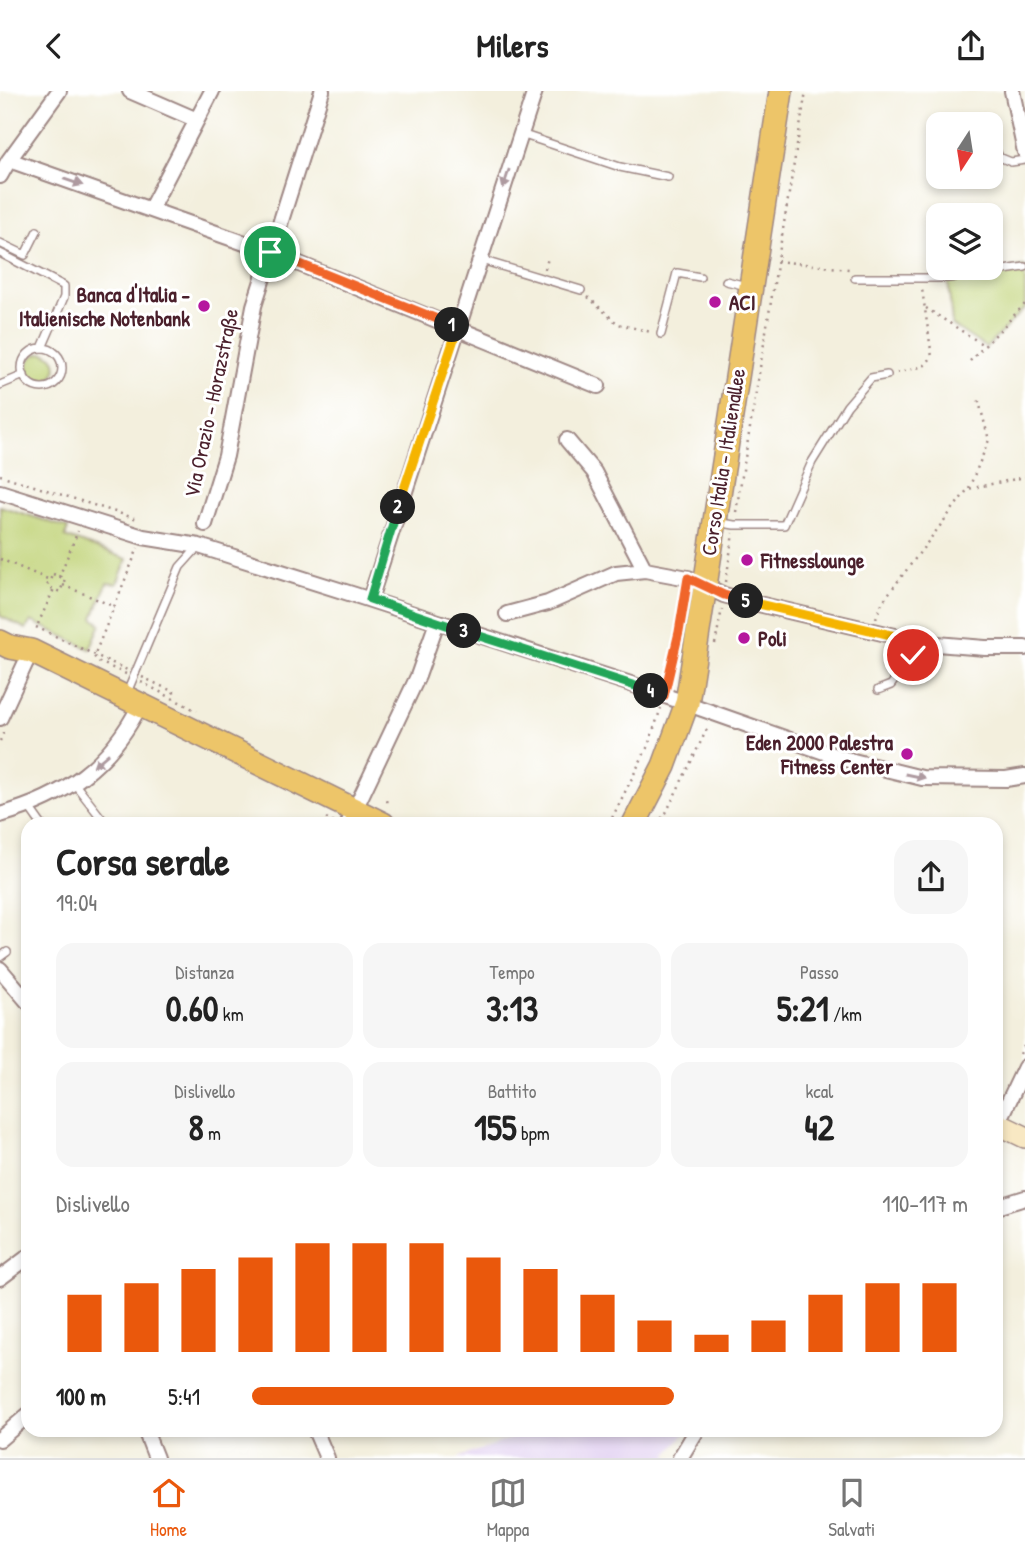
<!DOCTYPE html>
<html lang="it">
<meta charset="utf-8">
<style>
:root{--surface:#fff;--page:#f6f6f6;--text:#222;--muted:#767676;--line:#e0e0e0;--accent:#ea580c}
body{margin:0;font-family:"Patrick Hand",sans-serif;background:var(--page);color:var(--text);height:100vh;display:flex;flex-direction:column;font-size:26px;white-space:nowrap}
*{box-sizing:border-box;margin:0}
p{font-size:23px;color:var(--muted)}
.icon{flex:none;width:38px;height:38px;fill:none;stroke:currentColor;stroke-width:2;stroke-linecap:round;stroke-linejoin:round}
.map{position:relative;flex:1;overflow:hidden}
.drawer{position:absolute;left:21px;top:726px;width:982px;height:620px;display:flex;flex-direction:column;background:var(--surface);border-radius:21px;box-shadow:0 4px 10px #0003}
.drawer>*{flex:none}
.needle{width:46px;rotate:192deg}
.fabs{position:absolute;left:926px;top:21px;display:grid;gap:14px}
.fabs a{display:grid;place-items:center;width:77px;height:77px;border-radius:14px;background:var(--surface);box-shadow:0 4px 10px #0003;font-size:35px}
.pin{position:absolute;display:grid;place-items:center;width:60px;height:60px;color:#fff;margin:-30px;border:4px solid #fff;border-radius:50%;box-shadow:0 2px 7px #0007}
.km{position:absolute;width:35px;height:35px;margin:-18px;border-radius:50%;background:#222;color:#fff;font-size:19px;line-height:35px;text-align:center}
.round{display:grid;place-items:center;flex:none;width:74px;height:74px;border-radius:21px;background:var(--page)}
.headline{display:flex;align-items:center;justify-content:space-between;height:119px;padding:0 35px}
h1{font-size:38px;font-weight:800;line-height:52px}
.stats{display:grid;grid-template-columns:repeat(3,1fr);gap:10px;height:119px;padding:7px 35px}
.stats div{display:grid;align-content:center;border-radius:18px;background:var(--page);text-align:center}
.stats b{font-size:35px;font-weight:800}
.stats small{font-size:19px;font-weight:400}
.stats p{font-size:19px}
.chart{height:196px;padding:14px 35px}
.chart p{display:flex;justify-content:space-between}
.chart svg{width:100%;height:126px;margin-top:7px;stroke:var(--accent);stroke-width:6}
ul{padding:0 35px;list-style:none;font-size:23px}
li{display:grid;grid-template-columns:112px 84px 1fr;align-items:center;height:52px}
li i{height:18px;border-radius:9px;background:var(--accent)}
header{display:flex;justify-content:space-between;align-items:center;height:91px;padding:0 35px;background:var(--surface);font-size:32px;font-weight:800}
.dock{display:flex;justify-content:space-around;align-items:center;height:98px;border-top:2px solid var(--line);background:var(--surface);font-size:19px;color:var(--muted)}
.dock a{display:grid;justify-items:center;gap:4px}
.dock .on{color:var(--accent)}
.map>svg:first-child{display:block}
.built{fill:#e3d3f2}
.green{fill:#bfd275;stroke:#847850;stroke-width:2}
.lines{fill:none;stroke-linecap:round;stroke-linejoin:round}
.service-casing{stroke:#9e8784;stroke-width:10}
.minor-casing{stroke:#9e8784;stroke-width:18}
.secondary-casing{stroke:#9e8784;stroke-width:24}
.primary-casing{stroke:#9e8784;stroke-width:26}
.path{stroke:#9e8784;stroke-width:2.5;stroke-dasharray:2 5;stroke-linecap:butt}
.service{stroke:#fff;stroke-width:7}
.minor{stroke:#fff;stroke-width:14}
.secondary{stroke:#f8e8c3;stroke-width:21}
.primary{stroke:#edc569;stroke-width:23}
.oneway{fill:#ae9aa0}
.split-1-casing{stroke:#fff;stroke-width:14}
.split-2-casing{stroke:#fff;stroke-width:14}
.split-3-casing{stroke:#fff;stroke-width:14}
.split-4-casing{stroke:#fff;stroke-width:14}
.split-5-casing{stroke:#fff;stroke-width:14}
.split-6-casing{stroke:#fff;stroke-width:14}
.split-1{stroke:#f0652b;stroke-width:9}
.split-2{stroke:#f5b400;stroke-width:9}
.split-3{stroke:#22a559;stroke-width:9}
.split-4{stroke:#22a559;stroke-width:9}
.split-5{stroke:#f0652b;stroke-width:9}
.split-6{stroke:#f5b400;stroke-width:9}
.poi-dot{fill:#b5179e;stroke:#fff;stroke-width:2.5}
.labels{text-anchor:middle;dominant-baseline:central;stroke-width:6;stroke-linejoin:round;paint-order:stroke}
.poi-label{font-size:21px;font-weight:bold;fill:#4a1f2b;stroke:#fff;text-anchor:start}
.street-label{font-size:21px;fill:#4a1f2b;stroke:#fff}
</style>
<header><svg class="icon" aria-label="back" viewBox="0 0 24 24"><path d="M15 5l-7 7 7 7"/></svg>Milers<svg class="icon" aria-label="share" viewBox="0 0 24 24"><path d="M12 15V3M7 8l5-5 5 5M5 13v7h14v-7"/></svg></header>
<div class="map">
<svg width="1025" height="1367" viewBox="0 0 1025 1367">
<rect width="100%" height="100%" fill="#fff"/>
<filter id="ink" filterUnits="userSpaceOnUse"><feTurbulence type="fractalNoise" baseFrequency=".0143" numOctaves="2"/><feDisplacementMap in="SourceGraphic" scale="14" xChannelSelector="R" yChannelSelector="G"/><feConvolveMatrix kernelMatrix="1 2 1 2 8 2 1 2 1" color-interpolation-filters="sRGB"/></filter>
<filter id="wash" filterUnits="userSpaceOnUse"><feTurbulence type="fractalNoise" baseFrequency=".00686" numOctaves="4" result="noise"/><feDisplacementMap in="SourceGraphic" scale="28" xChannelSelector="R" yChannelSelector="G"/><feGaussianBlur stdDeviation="1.57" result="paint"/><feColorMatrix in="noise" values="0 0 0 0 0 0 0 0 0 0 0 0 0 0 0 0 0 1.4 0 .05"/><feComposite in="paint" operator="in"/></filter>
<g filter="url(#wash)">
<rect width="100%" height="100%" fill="#f3efdd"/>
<!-- built -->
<path class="built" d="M534,1339H685L687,1340L668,1363V1367H458Z"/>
<!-- green -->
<path class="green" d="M1025,176V217L986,257L952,234L948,187Z
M28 276a14 14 0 1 1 28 0a14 14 0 1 1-28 0Z
M0,415L68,437L65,446L127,468L117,493L107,492L93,527L101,533L90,558L31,530L26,538L0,525Z"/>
</g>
<g filter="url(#ink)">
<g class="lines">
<!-- service casing -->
<g class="service-casing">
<path id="service" d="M521,43L620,76L668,86
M992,50L999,66L1011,71L1025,69
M0,152L25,164L37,140
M0,162L64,195V206L42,257
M481,169L581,199
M855,187H948L1025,176
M726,190L747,195
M661,243L677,182L700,186
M22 277a20 20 0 1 1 40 0a20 20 0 1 1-40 0Z
M0,294L24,284
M717,431L734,434H784L812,371L847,315L871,287L887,284
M878,599L891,594L921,551
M126,604L180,476L198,456
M74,692L106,733
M29,716L41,733
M0,866L7,861"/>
</g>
<!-- minor casing -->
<g class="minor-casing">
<path id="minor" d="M130,0L197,29
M1012,0L1025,61
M9,69L270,161L598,295
M0,85L9,69L59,0
M151,117L212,0
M567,349L594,381L645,479
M0,401L143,446L199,455L355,504L640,596L841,667L922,687L1006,688L1025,685
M205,433L226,365L254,215L322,0
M370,508L535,0
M507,523L548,512L616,482L645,479L688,487L724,504L750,511L925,552L985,557H1025
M0,627L31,560
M0,724C65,706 110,674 140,614
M348,733L418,585L437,531
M0,878L28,911
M998,1033L1025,976
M996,1116L1025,1107
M0,1187L28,1166
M145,1339L156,1367
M315,1339L327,1367
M0,1348L28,1324
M680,1367L697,1339"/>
</g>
<!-- secondary casing -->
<g class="secondary-casing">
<path id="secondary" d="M996,1032L1025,1046"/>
</g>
<!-- primary casing -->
<g class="primary-casing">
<path id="primary" d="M0,551L10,556L31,560L383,733
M634,733L664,675L687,612L781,0"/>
</g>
<!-- path -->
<path class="path" d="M777,170L849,178
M545,178L548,167
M588,206L618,233L651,241
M926,217L985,255
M970,270L1025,213
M897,282L924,275L932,266L922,198
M0,384L137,428
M969,397L989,349L978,307
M736,421L806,0
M0,468L50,489
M53,483L65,488L60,501L47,495Z
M59,486L78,440
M726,491L733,442
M63,494L115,516
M876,527L883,510L968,398L1025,386
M38,533L54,498
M36,536L127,579
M715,553L722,518
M126,583L97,570L94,565L138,457
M142,586L174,601L172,604
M667,590L679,542
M141,591L197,620
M0,650L5,638
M386,711L387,709
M326,727L334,731
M609,733L648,655L661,617
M657,733L666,722L708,636
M1020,963L1025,953"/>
<!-- service -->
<use href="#service" class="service"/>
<!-- minor -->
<use href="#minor" class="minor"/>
<!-- secondary -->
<use href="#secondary" class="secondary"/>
<!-- primary -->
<use href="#primary" class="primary"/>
</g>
<!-- one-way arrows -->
<defs><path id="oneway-solid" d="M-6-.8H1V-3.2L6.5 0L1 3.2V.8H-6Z" transform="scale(1.75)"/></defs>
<g class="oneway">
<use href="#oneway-solid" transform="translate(506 88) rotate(108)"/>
<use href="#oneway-solid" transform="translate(73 91) rotate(19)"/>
<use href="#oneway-solid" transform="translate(101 669) rotate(140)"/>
<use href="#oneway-solid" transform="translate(915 685) rotate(11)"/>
</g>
</g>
<g class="lines" filter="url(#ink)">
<!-- split-1 casing -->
<g class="split-1-casing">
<path id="split-1" d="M270,161L452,234"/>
</g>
<!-- split-2 casing -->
<g class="split-2-casing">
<path id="split-2" d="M398,416L458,236L452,234"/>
</g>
<!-- split-3 casing -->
<g class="split-3-casing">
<path id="split-3" d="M398,416L370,508L464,540"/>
</g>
<!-- split-4 casing -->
<g class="split-4-casing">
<path id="split-4" d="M464,540L651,600"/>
</g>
<!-- split-5 casing -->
<g class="split-5-casing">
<path id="split-5" d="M651,600L664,605L679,541L688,487L724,504L746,510"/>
</g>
<!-- split-6 casing -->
<g class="split-6-casing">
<path id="split-6" d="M746,510L921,551L913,564"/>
</g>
<!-- split-1 -->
<use href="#split-1" class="split-1"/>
<!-- split-2 -->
<use href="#split-2" class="split-2"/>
<!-- split-3 -->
<use href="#split-3" class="split-3"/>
<!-- split-4 -->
<use href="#split-4" class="split-4"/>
<!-- split-5 -->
<use href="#split-5" class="split-5"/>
<!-- split-6 -->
<use href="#split-6" class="split-6"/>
</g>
<!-- markers -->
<g class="poi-dot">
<circle cx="715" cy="211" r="7"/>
<circle cx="204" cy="215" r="7"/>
<circle cx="747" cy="469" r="7"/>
<circle cx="744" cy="547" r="7"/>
<circle cx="907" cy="663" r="7"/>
</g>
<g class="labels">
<!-- poi labels -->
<g class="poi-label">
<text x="190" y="203" text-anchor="end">Banca d'Italia -<tspan x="190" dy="24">Italienische Notenbank</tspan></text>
<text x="729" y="211">ACI</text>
<text x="761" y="469">Fitnesslounge</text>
<text x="758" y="547">Poli</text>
<text x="893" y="651" text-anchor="end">Eden 2000 Palestra<tspan x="893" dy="24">Fitness Center</tspan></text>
</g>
<!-- street labels -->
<g class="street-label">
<text transform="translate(211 312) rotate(-78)">Via Orazio - Horazstraße</text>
<text transform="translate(723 371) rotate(-81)">Corso Italia - Italienallee</text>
</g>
</g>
</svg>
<div class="fabs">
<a><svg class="needle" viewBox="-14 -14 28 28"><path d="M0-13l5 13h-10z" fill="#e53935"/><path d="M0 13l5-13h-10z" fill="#767676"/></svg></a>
<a><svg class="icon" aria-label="layers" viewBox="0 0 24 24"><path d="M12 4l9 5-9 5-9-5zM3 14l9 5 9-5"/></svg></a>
</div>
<div class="pin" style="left:270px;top:161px;background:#1e9e55"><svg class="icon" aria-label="arrive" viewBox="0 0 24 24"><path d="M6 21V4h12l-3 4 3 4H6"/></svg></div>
<div class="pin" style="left:913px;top:564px;background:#d93025"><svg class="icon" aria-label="check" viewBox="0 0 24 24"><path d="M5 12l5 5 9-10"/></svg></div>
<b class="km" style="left:452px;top:234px">1</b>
<b class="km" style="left:398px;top:416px">2</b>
<b class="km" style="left:464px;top:540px">3</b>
<b class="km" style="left:651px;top:600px">4</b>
<b class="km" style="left:746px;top:510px">5</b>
<section class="drawer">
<div class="headline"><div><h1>Corsa serale</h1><p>19:04</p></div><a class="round"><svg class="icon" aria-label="share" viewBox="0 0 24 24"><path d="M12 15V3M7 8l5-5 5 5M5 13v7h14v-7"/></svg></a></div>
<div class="stats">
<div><p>Distanza</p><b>0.60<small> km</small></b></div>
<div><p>Tempo</p><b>3:13</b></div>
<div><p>Passo</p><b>5:21<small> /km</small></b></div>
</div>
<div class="stats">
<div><p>Dislivello</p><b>8<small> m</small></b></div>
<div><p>Battito</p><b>155<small> bpm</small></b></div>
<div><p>kcal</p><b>42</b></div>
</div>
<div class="chart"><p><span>Dislivello</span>110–117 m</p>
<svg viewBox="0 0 160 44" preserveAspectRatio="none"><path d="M5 44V24M15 44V20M25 44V15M35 44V11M45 44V6M55 44V6M65 44V6M75 44V11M85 44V15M95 44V24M105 44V33M115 44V38M125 44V33M135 44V24M145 44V20M155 44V20"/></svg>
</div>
<ul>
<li><b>100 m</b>5:41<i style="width:59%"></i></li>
</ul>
</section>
</div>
<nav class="dock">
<a class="on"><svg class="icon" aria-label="home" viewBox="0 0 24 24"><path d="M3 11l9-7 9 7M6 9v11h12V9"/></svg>Home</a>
<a><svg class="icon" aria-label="map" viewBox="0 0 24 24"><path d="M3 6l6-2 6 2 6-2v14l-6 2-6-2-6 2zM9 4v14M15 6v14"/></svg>Mappa</a>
<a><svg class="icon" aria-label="saved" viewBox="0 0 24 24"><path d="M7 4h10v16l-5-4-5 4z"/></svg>Salvati</a>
</nav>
